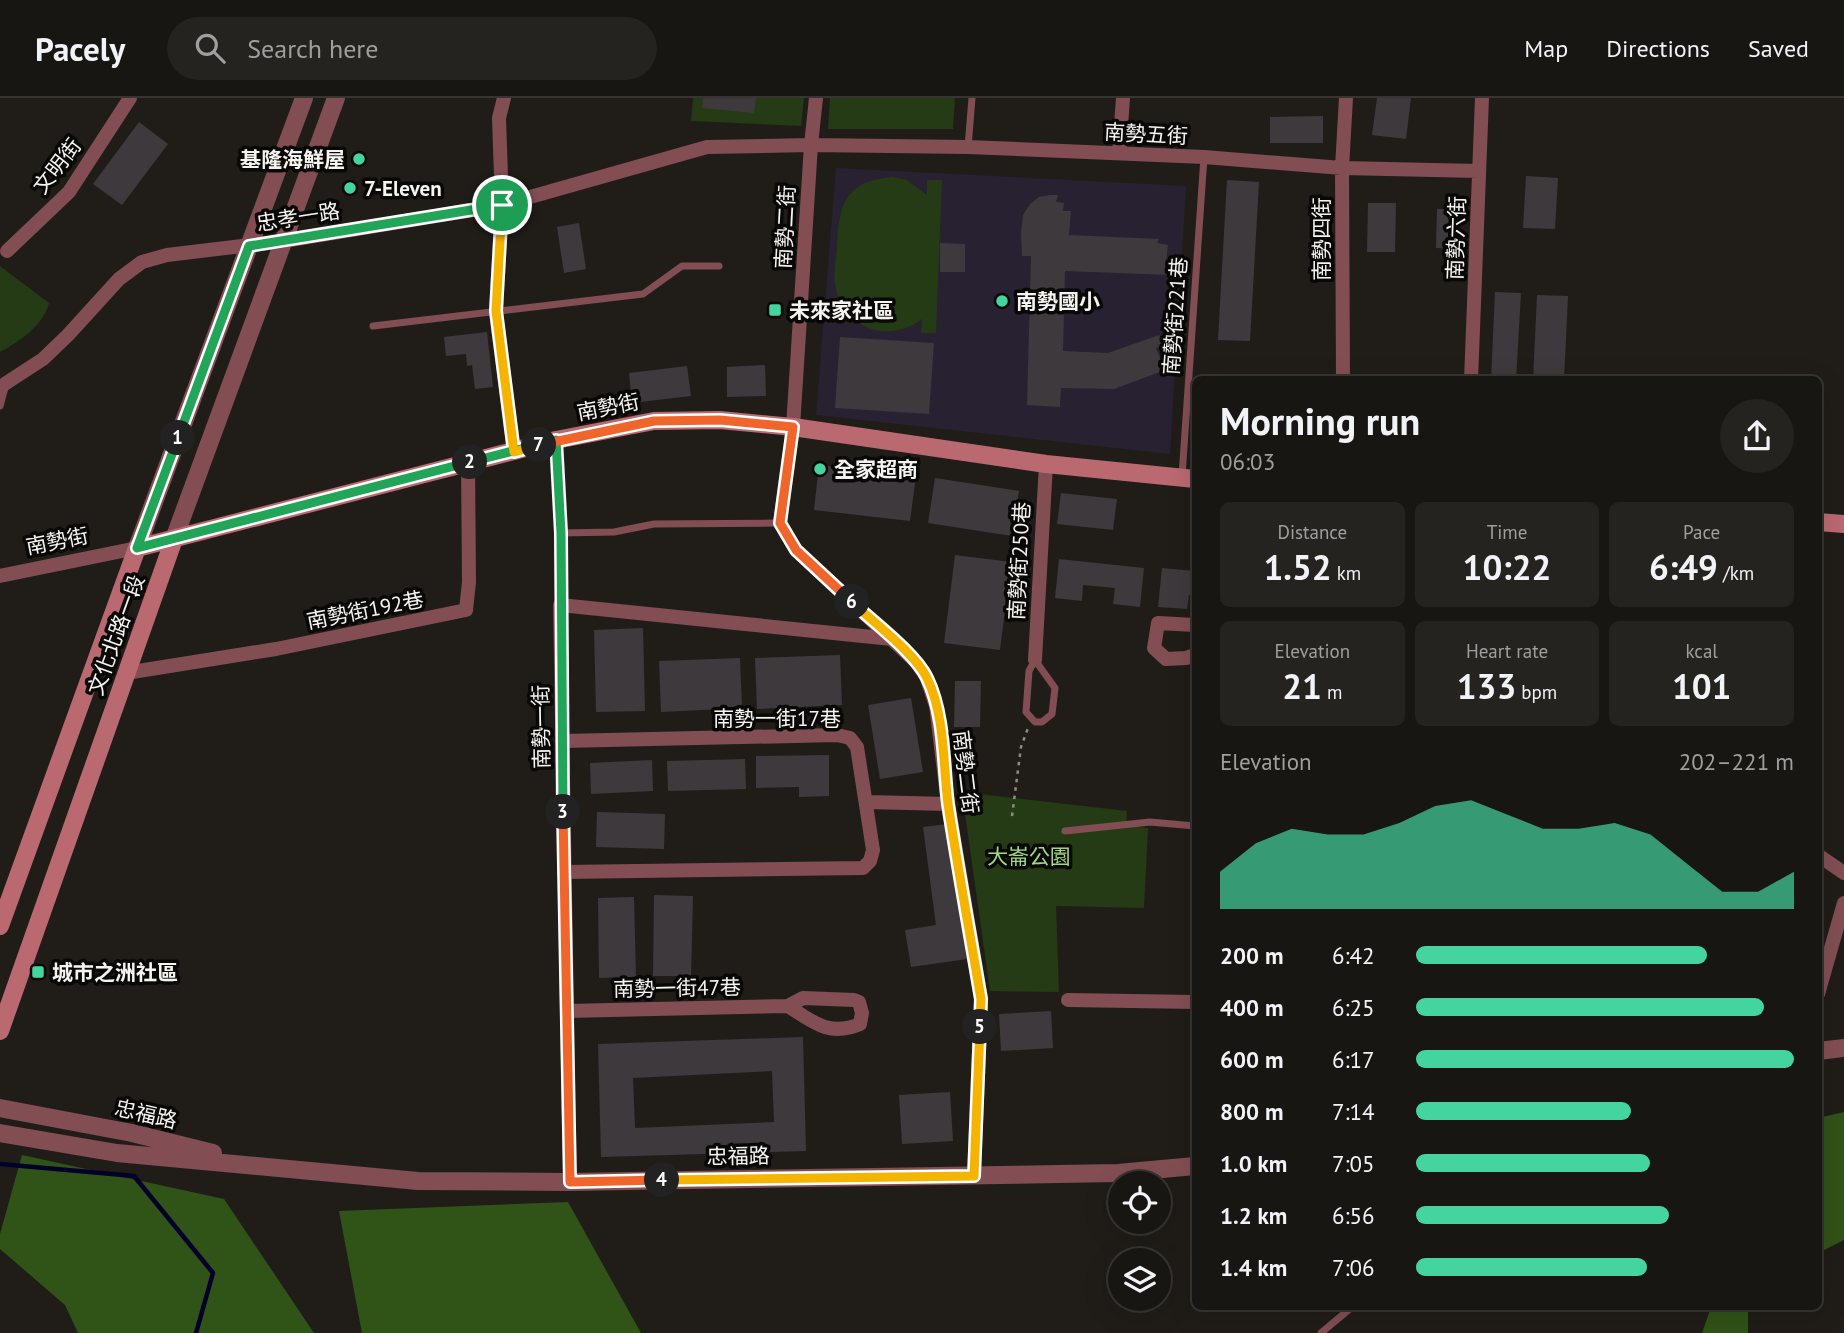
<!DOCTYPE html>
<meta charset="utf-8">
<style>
:root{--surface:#181612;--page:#252320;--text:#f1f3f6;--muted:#9f9f9f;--line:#363532;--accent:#44d49f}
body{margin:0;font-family:"PT Sans","Noto Sans TC",sans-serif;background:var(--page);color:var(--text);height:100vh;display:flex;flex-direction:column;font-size:26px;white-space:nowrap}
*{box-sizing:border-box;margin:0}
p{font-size:23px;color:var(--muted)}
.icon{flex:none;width:38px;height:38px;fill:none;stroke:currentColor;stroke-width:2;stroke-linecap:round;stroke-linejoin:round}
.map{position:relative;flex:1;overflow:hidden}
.drawer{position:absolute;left:1192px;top:278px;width:630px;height:934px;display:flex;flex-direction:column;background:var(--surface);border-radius:10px;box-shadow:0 7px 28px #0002,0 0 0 2px var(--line)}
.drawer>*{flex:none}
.controls{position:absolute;left:1108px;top:1073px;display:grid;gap:14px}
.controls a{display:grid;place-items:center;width:63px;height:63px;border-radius:50%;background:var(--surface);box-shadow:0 7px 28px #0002,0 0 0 2px var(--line);font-size:35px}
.pin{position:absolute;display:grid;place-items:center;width:60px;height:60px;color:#fff;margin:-30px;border:4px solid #fff;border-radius:50%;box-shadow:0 2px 7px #0007}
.km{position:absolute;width:35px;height:35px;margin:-18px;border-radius:50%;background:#222;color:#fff;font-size:19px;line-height:35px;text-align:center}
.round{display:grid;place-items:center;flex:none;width:74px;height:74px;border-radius:37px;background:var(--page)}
.headline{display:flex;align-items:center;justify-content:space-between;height:119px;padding:0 28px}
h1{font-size:38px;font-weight:700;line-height:52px}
.figures{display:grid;grid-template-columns:repeat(3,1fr);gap:10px;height:119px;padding:7px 28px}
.figures div{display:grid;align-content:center;border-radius:10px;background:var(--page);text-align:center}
.figures b{font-size:35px;font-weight:700}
.figures small{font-size:19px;font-weight:400}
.figures p{font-size:19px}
.chart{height:196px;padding:14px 28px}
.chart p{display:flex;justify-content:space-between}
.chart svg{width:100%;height:126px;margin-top:7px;fill:var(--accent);opacity:.7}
ul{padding:0 28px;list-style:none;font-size:23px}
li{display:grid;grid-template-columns:112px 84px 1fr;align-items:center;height:52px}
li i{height:18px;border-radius:9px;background:var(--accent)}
header{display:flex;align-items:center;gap:42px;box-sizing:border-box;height:98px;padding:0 35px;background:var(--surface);border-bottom:2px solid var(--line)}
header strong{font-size:33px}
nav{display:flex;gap:38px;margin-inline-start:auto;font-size:24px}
.search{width:490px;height:63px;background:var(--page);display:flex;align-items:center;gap:18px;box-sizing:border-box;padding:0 24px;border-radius:38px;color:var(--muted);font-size:26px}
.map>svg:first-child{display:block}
.education{fill:#272131}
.green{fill:#243b15}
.forest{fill:#305318}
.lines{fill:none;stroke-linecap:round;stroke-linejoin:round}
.stream{stroke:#00002a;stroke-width:4.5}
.building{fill:#3e393d;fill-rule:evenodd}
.path{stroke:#8e8b87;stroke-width:2.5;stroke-dasharray:3.5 5;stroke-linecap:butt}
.service{stroke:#824e53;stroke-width:7}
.minor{stroke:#824e53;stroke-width:14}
.tertiary{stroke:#824e53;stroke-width:18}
.secondary{stroke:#bb6971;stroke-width:18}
.split-1-casing{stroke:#fff;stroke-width:14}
.split-2-casing{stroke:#fff;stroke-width:14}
.split-3-casing{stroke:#fff;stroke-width:14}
.split-4-casing{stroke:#fff;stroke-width:14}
.split-5-casing{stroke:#fff;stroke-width:14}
.split-6-casing{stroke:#fff;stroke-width:14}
.split-7-casing{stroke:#fff;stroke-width:14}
.split-8-casing{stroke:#fff;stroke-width:14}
.split-1{stroke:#22a559;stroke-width:9}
.split-2{stroke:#22a559;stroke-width:9}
.split-3{stroke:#22a559;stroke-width:9}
.split-4{stroke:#f0652b;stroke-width:9}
.split-5{stroke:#f5b400;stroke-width:9}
.split-6{stroke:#f5b400;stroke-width:9}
.split-7{stroke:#f0652b;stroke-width:9}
.split-8{stroke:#f5b400;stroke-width:9}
.poi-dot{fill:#44d49f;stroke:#090806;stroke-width:2.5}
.labels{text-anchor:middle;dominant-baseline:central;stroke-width:7;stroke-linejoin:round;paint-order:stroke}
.street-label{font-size:21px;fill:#f6f4f1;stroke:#090806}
.poi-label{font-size:21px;font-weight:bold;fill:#f6f4f1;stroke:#090806;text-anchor:start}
.park-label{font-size:21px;fill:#a2d783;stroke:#090806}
</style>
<header>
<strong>Pacely</strong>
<div class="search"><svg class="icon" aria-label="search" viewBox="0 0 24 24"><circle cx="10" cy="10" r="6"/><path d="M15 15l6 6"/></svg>Search here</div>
<nav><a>Map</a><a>Directions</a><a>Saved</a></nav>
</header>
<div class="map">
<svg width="1844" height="1235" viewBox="0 0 1844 1235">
<rect width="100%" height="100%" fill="#201d18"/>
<!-- education -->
<path class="education" d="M836,70L1186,88L1170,356L816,317Z"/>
<!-- green -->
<path class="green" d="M693,0H804L801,28L691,23Z
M830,0H955L953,31H828Z
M893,79L907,82L927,97V82H942L936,235H921L922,221C889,247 842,230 835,187C833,176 836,161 837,149C839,107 844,83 893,79Z
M0,168L49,205C43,228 20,243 0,254Z
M962,694L1127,713L1126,727L1148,730L1144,810L1056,808L1059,894L990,893Z"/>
<!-- forest -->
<path class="forest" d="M1844,1014V1142L1818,1155V1020Z
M22,1057L224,1101L314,1235H78L65,1207L0,1151V1136Z
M568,1104L641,1235H362L339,1113Z
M1711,1209H1748V1235H1702Z"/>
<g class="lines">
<!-- stream -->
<path class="stream" d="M0,1066L134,1078L213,1175L196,1235"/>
</g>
<!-- building -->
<path class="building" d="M703,0H756L754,15L702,10Z
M1377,0H1411L1406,41L1372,37Z
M1323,18V45H1270V19Z
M139,24L168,46L122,107L93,86Z
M1526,78L1558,80L1555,131L1523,130Z
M1227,82L1259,84L1250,243L1218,242Z
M1050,97H1058L1056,104L1064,105L1063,113H1071L1069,137L1159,141L1157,145L1168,147L1166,165L1172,166L1171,177L1065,173L1063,253L1108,255L1159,237L1164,247L1156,250L1165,272L1114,291L1061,290L1060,309L1027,307L1031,158H1022L1021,135L1023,117L1030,106L1039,99Z
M1368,105H1396L1395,154H1367Z
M1437,111H1458L1457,151L1436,150Z
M579,125L586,171L564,175L557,129Z
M940,145L965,146V174H940Z
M1495,194L1521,195L1516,282H1491Z
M1537,197L1568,198L1564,282H1533Z
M487,234L493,289L475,291L472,267L467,268L466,256L446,258L444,239Z
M840,239L934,245L929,316L835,310Z
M765,267L766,298L727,299V269Z
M687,268L691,298L632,305L629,275Z
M819,367L916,378L910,423L814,412Z
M935,380L1019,393L1012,438L928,425Z
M1061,395L1117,401L1113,432L1057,426Z
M955,457L1011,464L1000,552L944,545Z
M1059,461L1144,470L1140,509L1113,506L1115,490L1083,487L1082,503L1055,500Z
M1162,470L1195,473V498L1189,497L1187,511L1158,509Z
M643,530L645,613L596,614L594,532Z
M840,557L842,607L757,611L755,560Z
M740,560L742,610L661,614L659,563Z
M955,583H981L980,629H954Z
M911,600L923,674L880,681L868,607Z
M829,657V698L799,699V689L756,690V658Z
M745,661L746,691L668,693L667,663Z
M652,662L653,693L591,696L590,665Z
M597,714L665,716L664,751L596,749Z
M948,726L967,861L911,869L905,832L936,827L923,729Z
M654,797L693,798L691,878H653Z
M634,799L636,879L599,880L598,800Z
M1051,913L1053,950L1001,953L999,916Z
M803,939L806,1053L601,1059L598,946ZM772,973L774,1024L635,1030L633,980Z
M950,994L953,1043L902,1046L899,997Z"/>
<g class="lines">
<!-- path -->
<path class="path" d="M1012,718L1021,649L1028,630"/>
<!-- service -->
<path class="service" d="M968,49L972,0
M373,228L643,196L682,168H719
M0,308L6,286
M557,343L561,435L560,507
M1182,378L1204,59
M561,435L614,434L654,426L780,425
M1035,562L1055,590L1052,616L1042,624H1035L1026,614L1029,573Z
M1065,733L1150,724L1195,728
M1321,1235L1352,1209"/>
<!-- minor -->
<path class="minor" d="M504,0L499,20L502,107L496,213L514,354
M816,0L811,47L793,329L780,425L796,452L916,564L926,578L936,608L948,706L981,901L974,1078
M1119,55L1123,0
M7,153L69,94L130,0
M1343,282L1342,70L1346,0
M1471,282L1482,0
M0,289L43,261L68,237L119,181L142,164L167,157L284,143L502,107L707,49L811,47L968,49L1204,59L1342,70L1479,73
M0,478L137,450
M1195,527L1158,525L1154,550L1166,561L1186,560L1195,557
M1035,562L1046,366
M126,575L276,551L466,512L469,484L468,364
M562,643L837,637L850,640L857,649L873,752L870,763L863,770L564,774
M867,704L948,706
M1818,757L1844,775
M1818,896L1844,805
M1068,902L1195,904
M567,913L788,908L803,900L854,902L859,904L862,915L860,926C829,939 813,924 788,908
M570,1084L560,507L892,541"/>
<!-- tertiary -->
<path class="tertiary" d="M174,441L336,0
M137,450L304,0
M1818,953L1844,950
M0,1010L132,1035L213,1055
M0,1035L117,1055L418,1083L570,1084L1118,1075L1195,1068"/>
<!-- secondary -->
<path class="secondary" d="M1818,424L1844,426
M0,828L137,450L556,342L654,323L720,322L793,329L1046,366L1195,381
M0,933L174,441"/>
</g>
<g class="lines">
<!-- split-1 casing -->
<g class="split-1-casing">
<path id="split-1" d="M178,340L249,148L502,107"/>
</g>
<!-- split-2 casing -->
<g class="split-2-casing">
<path id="split-2" d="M178,340L137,450L470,364"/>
</g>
<!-- split-3 casing -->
<g class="split-3-casing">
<path id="split-3" d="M470,364L556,342L561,435L563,714"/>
</g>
<!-- split-4 casing -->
<g class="split-4-casing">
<path id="split-4" d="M563,714L570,1084L662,1082"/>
</g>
<!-- split-5 casing -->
<g class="split-5-casing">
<path id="split-5" d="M662,1082L974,1078L980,929"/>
</g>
<!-- split-6 casing -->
<g class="split-6-casing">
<path id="split-6" d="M852,504C873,524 915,555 927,580C945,617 943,666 948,706C958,771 970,836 981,901L980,929"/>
</g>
<!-- split-7 casing -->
<g class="split-7-casing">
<path id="split-7" d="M539,347L654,323L720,322L793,329L780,425L796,452L852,504"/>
</g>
<!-- split-8 casing -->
<g class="split-8-casing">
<path id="split-8" d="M502,107L496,213L514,354L539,347"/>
</g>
<!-- split-1 -->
<use href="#split-1" class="split-1"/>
<!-- split-2 -->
<use href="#split-2" class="split-2"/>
<!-- split-3 -->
<use href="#split-3" class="split-3"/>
<!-- split-4 -->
<use href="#split-4" class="split-4"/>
<!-- split-5 -->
<use href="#split-5" class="split-5"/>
<!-- split-6 -->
<use href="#split-6" class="split-6"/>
<!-- split-7 -->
<use href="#split-7" class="split-7"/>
<!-- split-8 -->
<use href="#split-8" class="split-8"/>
</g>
<!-- markers -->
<g class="poi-dot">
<circle cx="359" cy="61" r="7"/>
<circle cx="350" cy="90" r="7"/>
<circle cx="1002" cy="203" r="7"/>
<rect x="768" y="205" width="14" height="14" rx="3.5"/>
<circle cx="820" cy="371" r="7"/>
<rect x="31" y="867" width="14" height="14" rx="3.5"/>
</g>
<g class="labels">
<!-- street labels -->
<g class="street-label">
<text transform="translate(1146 36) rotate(3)">南勢五街</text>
<text transform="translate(57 68) rotate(-52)">文明街</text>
<text transform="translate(298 119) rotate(-9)">忠孝一路</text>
<text transform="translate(785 129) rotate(-87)">南勢二街</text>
<text transform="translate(1456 140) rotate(-88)">南勢六街</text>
<text transform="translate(1321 141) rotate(-90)">南勢四街</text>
<text transform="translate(1175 218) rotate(-86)">南勢街221巷</text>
<text transform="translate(608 309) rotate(-11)">南勢街</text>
<text transform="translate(57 443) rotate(-11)">南勢街</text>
<text transform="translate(1019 463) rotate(-87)">南勢街250巷</text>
<text transform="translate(365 512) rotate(-11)">南勢街192巷</text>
<text transform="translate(116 537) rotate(-70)">文化北路一段</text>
<text x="777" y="620">南勢一街17巷</text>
<text transform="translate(541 629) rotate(-91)">南勢一街</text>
<text transform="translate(966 674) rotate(83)">南勢二街</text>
<text transform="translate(677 890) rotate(-1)">南勢一街47巷</text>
<text transform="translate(146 1016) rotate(13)">忠福路</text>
<text transform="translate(738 1058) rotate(-1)">忠福路</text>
</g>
<!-- poi labels -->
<g class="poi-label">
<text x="345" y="61" text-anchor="end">基隆海鮮屋</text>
<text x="364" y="90">7-Eleven</text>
<text x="1016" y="203">南勢國小</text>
<text x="789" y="212">未來家社區</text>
<text x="834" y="371">全家超商</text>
<text x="52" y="874">城市之洲社區</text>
</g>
<!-- park labels -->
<g class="park-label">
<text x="1029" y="758">大崙公園</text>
</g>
</g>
</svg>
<div class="controls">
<a><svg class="icon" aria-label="locate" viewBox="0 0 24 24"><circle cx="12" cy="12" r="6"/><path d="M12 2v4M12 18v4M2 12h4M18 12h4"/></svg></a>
<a><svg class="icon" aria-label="layers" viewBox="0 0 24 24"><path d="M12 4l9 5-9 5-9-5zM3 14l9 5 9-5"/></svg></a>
</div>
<div class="pin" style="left:502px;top:107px;background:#1e9e55"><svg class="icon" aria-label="arrive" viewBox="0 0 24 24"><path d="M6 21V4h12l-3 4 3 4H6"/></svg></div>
<b class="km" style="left:178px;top:340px">1</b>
<b class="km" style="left:470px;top:364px">2</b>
<b class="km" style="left:563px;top:714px">3</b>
<b class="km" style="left:662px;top:1082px">4</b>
<b class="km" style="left:980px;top:929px">5</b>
<b class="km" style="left:852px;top:504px">6</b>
<b class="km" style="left:539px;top:347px">7</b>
<section class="drawer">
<div class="headline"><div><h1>Morning run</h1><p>06:03</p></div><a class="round"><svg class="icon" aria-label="share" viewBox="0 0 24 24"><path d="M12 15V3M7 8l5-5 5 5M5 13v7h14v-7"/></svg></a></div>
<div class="figures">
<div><p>Distance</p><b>1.52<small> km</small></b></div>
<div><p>Time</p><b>10:22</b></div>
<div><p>Pace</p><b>6:49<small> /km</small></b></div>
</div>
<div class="figures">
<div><p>Elevation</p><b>21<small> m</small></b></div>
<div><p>Heart rate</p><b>133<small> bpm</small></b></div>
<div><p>kcal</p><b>101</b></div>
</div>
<div class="chart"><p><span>Elevation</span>202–221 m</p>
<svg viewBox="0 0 160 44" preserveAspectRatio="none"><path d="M0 44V31L10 21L20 16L30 18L40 18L50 14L60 8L70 6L80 11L90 16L100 16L110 14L120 18L130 28L140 38L150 38L160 31V44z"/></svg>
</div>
<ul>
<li><b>200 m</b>6:42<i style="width:77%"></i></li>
<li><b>400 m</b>6:25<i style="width:92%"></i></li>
<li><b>600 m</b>6:17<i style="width:100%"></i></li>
<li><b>800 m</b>7:14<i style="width:57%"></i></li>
<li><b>1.0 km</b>7:05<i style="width:62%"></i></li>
<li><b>1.2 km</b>6:56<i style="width:67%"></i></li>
<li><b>1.4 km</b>7:06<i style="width:61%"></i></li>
</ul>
</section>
</div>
